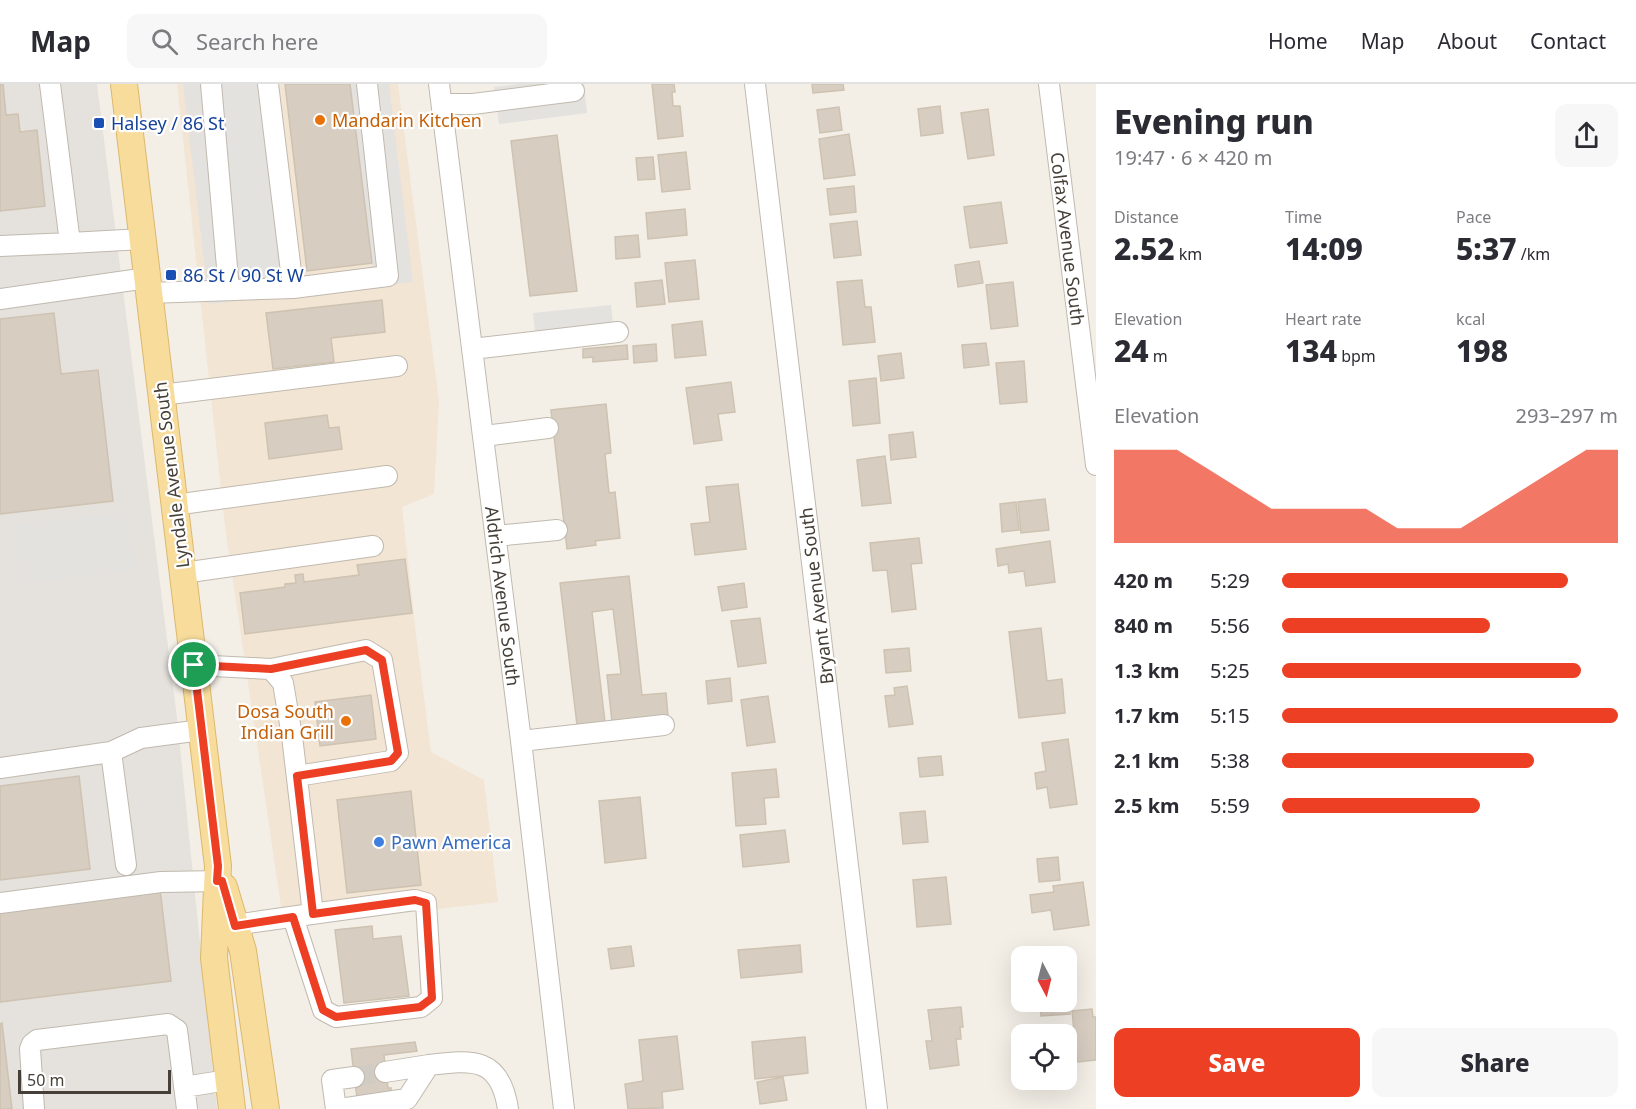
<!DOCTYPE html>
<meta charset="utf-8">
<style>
:root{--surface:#fff;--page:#f7f7f7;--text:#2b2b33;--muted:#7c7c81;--line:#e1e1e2;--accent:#ed3f24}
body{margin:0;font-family:"Noto Sans",sans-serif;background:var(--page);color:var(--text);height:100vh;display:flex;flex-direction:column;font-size:22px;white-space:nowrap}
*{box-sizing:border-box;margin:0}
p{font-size:20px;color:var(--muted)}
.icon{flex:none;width:33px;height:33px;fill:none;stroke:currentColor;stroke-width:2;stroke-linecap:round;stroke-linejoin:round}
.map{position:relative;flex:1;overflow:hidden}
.side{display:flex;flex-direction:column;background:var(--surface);width:540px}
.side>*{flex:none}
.needle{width:39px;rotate:173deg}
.buttons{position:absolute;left:1011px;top:862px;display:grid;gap:12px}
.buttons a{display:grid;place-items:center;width:66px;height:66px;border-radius:12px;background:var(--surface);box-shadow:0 6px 24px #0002;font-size:30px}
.scale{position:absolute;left:18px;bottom:15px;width:153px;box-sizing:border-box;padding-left:6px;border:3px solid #453f37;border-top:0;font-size:16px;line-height:21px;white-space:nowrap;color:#453f37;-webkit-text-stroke:4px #fff;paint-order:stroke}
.pin{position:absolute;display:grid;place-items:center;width:51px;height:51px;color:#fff;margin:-26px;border:3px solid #fff;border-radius:50%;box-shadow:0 2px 6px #0007}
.round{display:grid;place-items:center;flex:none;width:63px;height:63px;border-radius:12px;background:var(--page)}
.overview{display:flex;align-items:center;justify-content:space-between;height:102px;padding:0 18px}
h1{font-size:33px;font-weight:800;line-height:45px}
.stats{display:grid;grid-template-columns:repeat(3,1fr);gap:9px;height:102px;padding:6px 18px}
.stats div{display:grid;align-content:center}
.stats b{font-size:30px;font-weight:800}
.stats small{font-size:16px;font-weight:400}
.stats p{font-size:16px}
.chart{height:168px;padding:12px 18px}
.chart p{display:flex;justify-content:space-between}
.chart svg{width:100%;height:108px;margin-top:6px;fill:var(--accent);opacity:.7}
.cta{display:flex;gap:12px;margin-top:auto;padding:12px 18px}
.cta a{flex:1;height:69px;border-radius:12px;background:var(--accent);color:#fff;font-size:24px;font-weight:800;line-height:69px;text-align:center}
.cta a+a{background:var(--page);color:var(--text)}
ul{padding:0 18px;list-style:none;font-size:20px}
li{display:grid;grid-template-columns:96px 72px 1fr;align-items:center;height:45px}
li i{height:15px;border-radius:8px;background:var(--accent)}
header{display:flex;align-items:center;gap:36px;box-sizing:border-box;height:84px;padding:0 30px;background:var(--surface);border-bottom:2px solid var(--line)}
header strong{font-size:28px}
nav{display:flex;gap:33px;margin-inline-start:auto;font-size:21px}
.search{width:420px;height:54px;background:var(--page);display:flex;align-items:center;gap:15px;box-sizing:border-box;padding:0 21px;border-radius:12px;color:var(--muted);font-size:22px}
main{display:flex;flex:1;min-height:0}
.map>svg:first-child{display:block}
.commercial{fill:#f3e5d4}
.industrial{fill:#e5e1dc}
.parking{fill:#e4e2df}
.building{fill:#d7cdc1;stroke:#cec2b1;stroke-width:1.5}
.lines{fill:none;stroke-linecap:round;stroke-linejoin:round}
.minor-tunnel{stroke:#d0ccc4;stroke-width:20;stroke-dasharray:20 10;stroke-linecap:butt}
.minor-casing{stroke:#c0b9ae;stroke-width:22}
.major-casing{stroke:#dcb86c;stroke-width:28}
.minor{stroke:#fff;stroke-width:20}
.major{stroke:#f8dc9b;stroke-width:26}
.route-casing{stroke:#fff;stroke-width:12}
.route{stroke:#ed3f24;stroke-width:8}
.food-dot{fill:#e8710a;stroke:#fff;stroke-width:2}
.transit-dot{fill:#1a4fb4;stroke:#fff;stroke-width:2}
.shop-dot{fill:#3f7fe0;stroke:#fff;stroke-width:2}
.labels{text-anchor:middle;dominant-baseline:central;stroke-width:4.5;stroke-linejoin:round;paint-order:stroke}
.food-label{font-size:18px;fill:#c56008;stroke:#fff;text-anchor:start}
.transit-label{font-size:18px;fill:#164399;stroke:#fff;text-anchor:start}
.street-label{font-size:18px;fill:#453f37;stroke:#fff}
.shop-label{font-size:18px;fill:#366cbe;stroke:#fff;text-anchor:start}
</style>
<header>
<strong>Map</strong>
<div class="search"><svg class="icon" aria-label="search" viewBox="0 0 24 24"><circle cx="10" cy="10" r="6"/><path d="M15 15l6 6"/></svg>Search here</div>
<nav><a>Home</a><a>Map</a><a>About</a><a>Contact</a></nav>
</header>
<main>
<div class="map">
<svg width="1096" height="1025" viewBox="0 0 1096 1025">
<rect width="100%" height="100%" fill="#f3efe7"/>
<!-- commercial -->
<path class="commercial" d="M177,0H398L439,317L434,410L402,423L416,550L431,668L484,696L498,818L284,843L225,443Z"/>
<!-- industrial -->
<path class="industrial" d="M0,0H97L177,634L217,1025H0Z"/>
<!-- parking -->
<path class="parking" d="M183,0H276L301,210L209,220Z
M350,0H389L413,198L374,202Z
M518,0H584L587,29L499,40L494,3Z
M611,221L615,259L537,267L533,229Z
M129,428L135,487L19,500L13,440Z"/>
<!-- building -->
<path class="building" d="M0,0H3L6,31L18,30L20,48L37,46L45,122L0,127Z
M285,0H350L372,179L307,187Z
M652,0H674L675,8H672L673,22H680L683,52L658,55Z
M812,0H843L844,6L813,9Z
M940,22L943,49L921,52L918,25Z
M839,23L842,46L820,49L817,26Z
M988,25L994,71L968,75L961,29Z
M849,50L855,91L824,95L819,55Z
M557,51L577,207L530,212L511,57Z
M686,68L690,105L662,108L658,71Z
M653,73L655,95L638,96L636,74Z
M854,102L856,128L830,131L827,105Z
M1001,118L1007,159L970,164L964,123Z
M685,125L687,151L648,155L646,129Z
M857,137L861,171L834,174L830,140Z
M638,151L640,173L616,175L615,153Z
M695,176L699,215L669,218L665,179Z
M979,177L983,199L958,203L955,181Z
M662,196L665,220L637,223L635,199Z
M862,196L865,223H871L875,258L843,261L837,198Z
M1013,198L1018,242L991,245L986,201Z
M382,216L385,248L331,254L334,278L273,285L266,229Z
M54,229L61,290L98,286L113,417L0,430V235Z
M702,237L706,271L675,274L672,241Z
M986,259L989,281L964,284L962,261Z
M656,260L657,277L634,279L633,262Z
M627,261L628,275L593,278V273L583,274V265Z
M901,269L904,294L881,297L878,272Z
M1024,277L1027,318L1000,320L996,279Z
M876,294L880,339L853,342L849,297Z
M731,298L735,328L718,330L722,356L694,360L686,304Z
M606,320L611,369L605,370L609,409L615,408L620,454L595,457L596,461L567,465L551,326Z
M327,331L329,344L339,343L342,365L269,375L265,339Z
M913,348L916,373L891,376L889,351Z
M885,372L891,419L862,422L857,376Z
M738,400L746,465L695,471L691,440L710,438L706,403Z
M1045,415L1049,446L1021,449L1018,418Z
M1016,418L1019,446L1002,448L1000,420Z
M919,454L922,479L911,480L916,525L892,528L887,486L873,487L870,459Z
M1050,457L1055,498L1026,502L1024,487L1009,489L1008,480L998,482L996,465Z
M405,475L412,529L245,550L240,509L285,503V500L296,499L295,491L303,490L304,498L359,491L357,481Z
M629,492L642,611L666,609L668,632L612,638L607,591L621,590L613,525L592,528L605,638L577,641L560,499Z
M744,499L747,523L722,527L718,503Z
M760,534L766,579L738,583L731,537Z
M1041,544L1047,597L1062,595L1065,629L1019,634L1009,548Z
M909,564L911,587L886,589L884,566Z
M730,594L732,617L708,620L706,597Z
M907,602L913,640L889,643L885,612L895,611L894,604Z
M371,611L376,655L320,662L315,618Z
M768,612L775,658L747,662L741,616Z
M1068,655L1077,720L1050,724L1047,703L1037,705L1035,689L1046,687L1042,659Z
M941,672L943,691L920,693L918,674Z
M776,685L779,713L764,714L766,740L736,742L732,689Z
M79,692L90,785L0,796V702Z
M411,707L421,801L347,809L337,716Z
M640,713L646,774L605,779L599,717Z
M925,727L928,758L903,760L900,729Z
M785,746L789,778L743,783L740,751Z
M1058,773L1060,796L1039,798L1037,775Z
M946,793L951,840L917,843L913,796Z
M1083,798L1089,841L1054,846L1051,826L1032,829L1030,811L1054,808L1053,802Z
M160,805L171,897L0,918V824Z
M372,842L373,855L401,852L409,912L344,919L335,846Z
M800,861L802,888L741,894L738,866Z
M631,862L634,882L611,885L608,865Z
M1066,907H1068L1070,930L1041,932L1040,918H1066Z
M961,923L963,943H960L961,955H956L959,981L930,985L926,957H932L928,926Z
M1092,925L1093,933H1096V976L1077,978L1076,959L1070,960L1069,948L1074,947L1072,927Z
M2,939L12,1025H0V940Z
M677,952L683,1005L662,1008L663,1024L628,1025L625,1000L643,997L639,956Z
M805,953L808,989L755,995L752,958Z
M415,958L417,967L384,971L388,1004H391V1010L357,1014L351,965Z
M783,993L787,1016L760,1020L757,998Z"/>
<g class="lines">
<!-- minor-tunnel -->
<path class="minor-tunnel" d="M354,993L385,988"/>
<!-- minor casing -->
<g class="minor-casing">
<path id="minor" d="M50,0L70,159L143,155
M211,0L229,206
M268,0L293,204
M439,0L521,657L564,1025
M755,0L877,1025
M1049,0L1096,381
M442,20H473L574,7
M0,162L70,159
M149,209L293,204L388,192L367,0
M0,215L147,194
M472,265L618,248
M161,311L397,282
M484,352L548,344
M174,421L387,392
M496,452L557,446
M183,489L373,462
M194,581L271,585L283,599L292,652L313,830
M271,585L366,566L382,576L398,669L391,677L297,692
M521,657L664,641
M111,668L126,781
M0,684L111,668L141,654L201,646
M0,819L161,798L222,797
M235,841C295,832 355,824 415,816L426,819L432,914L421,923L336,933L323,926L293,833
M385,988L429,981
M184,1003L228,996
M34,1025L30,965L32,960L37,956L168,940L177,946L187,1025
M336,1025L332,996L354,993
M340,1025L407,1015L429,981C472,976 500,972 508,1025"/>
</g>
<!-- major casing -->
<g class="major-casing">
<path id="major" d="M124,0L218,782L214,874L232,1025
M224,803L243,867L266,1025"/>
</g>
<!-- minor -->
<use href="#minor" class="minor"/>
<!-- major -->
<use href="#major" class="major"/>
</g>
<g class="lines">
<!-- route casing -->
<g class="route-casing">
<path id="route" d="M366,566L382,576L398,669L391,677L297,692L313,830L415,816L426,819L432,914L420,923L336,933L323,926L293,833L235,842L222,797H217L218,782L194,581L271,585Z"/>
</g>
<!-- route -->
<use href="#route" class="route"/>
</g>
<!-- markers -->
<g class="food-dot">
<circle cx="320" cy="36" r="6"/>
<circle cx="346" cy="637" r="6"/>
</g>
<g class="transit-dot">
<rect x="93" y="33" width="12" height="12" rx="3"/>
<rect x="165" y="185" width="12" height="12" rx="3"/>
</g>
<circle class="shop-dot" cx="379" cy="758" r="6"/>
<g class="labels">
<!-- food labels -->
<g class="food-label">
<text x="332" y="36">Mandarin Kitchen</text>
<text x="334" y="627" text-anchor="end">Dosa South<tspan x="334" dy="21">Indian Grill</tspan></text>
</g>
<!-- transit labels -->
<g class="transit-label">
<text x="111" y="39">Halsey / 86 St</text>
<text x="183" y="191">86 St / 90 St W</text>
</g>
<!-- street labels -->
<g class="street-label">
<text transform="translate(1068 155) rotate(83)">Colfax Avenue South</text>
<text transform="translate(171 391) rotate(-97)">Lyndale Avenue South</text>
<text transform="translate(503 512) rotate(83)">Aldrich Avenue South</text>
<text transform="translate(816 512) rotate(-97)">Bryant Avenue South</text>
</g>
<!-- shop labels -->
<g class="shop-label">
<text x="391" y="758">Pawn America</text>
</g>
</g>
</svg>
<div class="buttons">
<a><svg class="needle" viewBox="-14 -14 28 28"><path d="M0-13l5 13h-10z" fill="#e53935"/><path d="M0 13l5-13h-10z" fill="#7c7c81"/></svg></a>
<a><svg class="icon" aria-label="locate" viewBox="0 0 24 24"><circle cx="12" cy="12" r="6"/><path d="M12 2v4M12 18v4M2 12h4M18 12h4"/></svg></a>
</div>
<div class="scale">50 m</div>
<div class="pin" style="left:194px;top:581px;background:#1e9e55"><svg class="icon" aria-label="arrive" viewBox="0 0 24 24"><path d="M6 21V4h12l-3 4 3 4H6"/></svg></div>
</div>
<section class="side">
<div class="overview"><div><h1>Evening run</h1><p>19:47 · 6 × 420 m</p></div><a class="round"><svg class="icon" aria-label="share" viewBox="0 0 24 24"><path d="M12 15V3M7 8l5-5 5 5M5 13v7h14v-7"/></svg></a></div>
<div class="stats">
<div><p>Distance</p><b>2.52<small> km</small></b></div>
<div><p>Time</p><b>14:09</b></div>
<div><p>Pace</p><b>5:37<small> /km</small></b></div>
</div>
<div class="stats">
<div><p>Elevation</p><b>24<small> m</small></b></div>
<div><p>Heart rate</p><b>134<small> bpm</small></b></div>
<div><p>kcal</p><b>198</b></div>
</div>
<div class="chart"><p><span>Elevation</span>293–297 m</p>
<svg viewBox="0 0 160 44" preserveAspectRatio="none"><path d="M0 44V6L10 6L20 6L30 14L40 22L50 30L60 30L70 30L80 30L90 38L100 38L110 38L120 30L130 22L140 14L150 6L160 6V44z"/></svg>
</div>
<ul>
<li><b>420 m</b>5:29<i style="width:85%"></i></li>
<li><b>840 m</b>5:56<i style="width:62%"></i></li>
<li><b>1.3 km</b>5:25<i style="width:89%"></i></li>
<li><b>1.7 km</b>5:15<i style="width:100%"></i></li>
<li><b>2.1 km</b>5:38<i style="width:75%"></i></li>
<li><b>2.5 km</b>5:59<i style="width:59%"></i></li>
</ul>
<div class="cta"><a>Save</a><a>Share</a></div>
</section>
</main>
